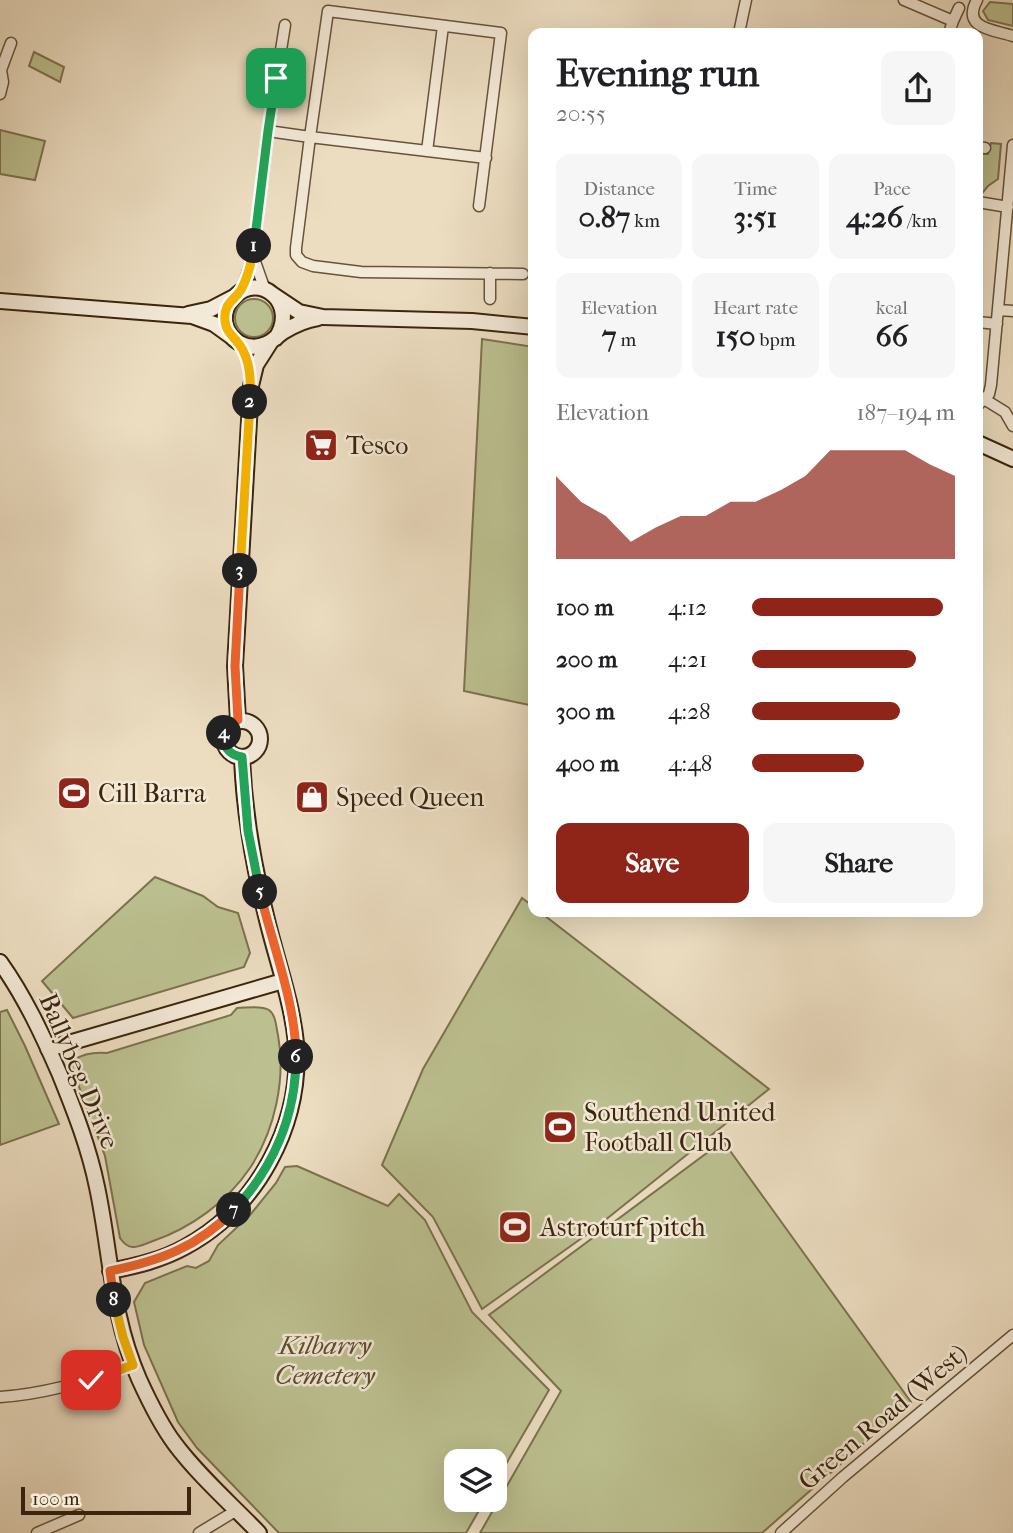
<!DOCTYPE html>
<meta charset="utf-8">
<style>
:root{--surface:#fff;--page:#f6f6f6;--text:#202124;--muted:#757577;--accent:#8f2418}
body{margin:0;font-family:"IM FELL French Canon",serif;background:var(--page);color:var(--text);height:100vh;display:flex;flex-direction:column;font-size:26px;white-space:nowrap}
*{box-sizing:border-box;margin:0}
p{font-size:23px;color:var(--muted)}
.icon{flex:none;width:38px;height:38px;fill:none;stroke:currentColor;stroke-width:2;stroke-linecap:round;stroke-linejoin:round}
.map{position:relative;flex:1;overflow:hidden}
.panel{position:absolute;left:528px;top:28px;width:455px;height:889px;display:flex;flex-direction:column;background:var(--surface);border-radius:14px;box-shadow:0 7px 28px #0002}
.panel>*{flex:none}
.buttons{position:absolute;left:444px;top:1449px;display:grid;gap:14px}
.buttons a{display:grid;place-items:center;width:63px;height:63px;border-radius:14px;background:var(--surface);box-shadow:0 7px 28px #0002;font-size:35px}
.scale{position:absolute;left:21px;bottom:18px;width:170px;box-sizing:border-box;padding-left:7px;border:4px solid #3b250c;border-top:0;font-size:19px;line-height:24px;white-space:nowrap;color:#3b250c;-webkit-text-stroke:5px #f3e9d7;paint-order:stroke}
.pin{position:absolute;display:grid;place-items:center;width:60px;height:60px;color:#fff;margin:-30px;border-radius:14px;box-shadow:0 4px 10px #0006}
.km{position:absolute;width:35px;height:35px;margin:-18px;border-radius:50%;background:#222;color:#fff;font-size:19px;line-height:35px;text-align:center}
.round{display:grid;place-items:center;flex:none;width:74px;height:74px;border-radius:14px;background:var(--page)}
.summary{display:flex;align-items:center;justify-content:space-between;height:119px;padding:0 28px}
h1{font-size:38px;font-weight:700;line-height:52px}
.stats{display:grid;grid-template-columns:repeat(3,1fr);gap:10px;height:119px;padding:7px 28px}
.stats div{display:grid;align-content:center;border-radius:14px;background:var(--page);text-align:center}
.stats b{font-size:30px;font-weight:700}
.stats small{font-size:19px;font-weight:400}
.stats p{font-size:19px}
.chart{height:196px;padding:14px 28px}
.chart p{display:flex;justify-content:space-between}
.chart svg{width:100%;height:126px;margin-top:7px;fill:var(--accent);opacity:.7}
.cta{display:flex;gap:14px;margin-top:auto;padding:14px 28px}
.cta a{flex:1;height:80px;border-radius:14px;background:var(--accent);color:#fff;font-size:28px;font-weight:700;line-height:80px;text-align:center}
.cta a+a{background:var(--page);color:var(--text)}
ul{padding:0 28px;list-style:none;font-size:23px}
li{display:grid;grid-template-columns:112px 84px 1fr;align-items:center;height:52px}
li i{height:18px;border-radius:9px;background:var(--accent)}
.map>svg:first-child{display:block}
.green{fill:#bcc090;stroke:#7c724e;stroke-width:2}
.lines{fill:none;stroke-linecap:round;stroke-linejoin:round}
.street-casing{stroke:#675339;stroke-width:13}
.secondary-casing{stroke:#3b250c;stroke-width:18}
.street{stroke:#f3e9d7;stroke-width:10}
.secondary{stroke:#f3e9d7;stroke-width:14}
.split-1-casing{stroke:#fff;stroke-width:14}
.split-2-casing{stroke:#fff;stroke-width:14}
.split-3-casing{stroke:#fff;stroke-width:14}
.split-4-casing{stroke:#fff;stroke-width:14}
.split-5-casing{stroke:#fff;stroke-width:14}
.split-6-casing{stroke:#fff;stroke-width:14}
.split-7-casing{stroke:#fff;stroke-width:14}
.split-8-casing{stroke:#fff;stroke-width:14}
.split-9-casing{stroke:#fff;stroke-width:14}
.split-1{stroke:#22a559;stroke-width:9}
.split-2{stroke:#f5b400;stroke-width:9}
.split-3{stroke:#f5b400;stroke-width:9}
.split-4{stroke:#f0652b;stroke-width:9}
.split-5{stroke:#22a559;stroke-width:9}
.split-6{stroke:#f0652b;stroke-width:9}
.split-7{stroke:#22a559;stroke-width:9}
.split-8{stroke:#f0652b;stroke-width:9}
.split-9{stroke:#f5b400;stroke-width:9}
.labels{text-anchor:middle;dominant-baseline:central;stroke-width:5;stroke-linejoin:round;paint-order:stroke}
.poi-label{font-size:26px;fill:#3b250c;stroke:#f3e9d7;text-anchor:start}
.street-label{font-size:26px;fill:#3b250c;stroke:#f3e9d7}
.park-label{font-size:26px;font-style:italic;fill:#5b4c2d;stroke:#f3e9d7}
</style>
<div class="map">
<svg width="1013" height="1533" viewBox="0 0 1013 1533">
<rect width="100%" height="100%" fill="#ecddc1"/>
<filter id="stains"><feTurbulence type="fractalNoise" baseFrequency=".00286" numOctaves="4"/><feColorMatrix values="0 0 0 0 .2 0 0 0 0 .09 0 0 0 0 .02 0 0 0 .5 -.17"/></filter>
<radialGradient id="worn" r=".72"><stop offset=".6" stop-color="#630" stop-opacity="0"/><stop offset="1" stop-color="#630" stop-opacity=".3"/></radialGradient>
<!-- green -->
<path class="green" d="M990,2L1013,4V26L988,20L983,11Z
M34,52L64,67L60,82L29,66Z
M0,130L45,141L35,180L0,174Z
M991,143L1001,144L998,179L988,186L979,197L978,153L988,154Z
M235 318a19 19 0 1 1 38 0a19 19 0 1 1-38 0Z
M482,339L534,347V706L464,691Z
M155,877L203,896L218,907L238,913L250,953L244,967L73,1018L42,981Z
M522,898L534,907V912H540L769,1089L589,1233L482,1309L433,1217L382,1165L423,1069Z
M237,1008C246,1008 261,1005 269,1010C276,1015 276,1027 278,1035C286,1079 275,1130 250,1168C227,1202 191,1228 153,1241C139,1246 130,1253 120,1238L105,1156L72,1068L74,1060C84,1053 95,1052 107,1053L231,1015Z
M7,1010L25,1046L59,1124L0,1145V1012Z
M723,1141L911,1402L762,1533H480L561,1391L489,1315Z
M297,1166L388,1206L399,1194L425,1220L472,1312L549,1390L495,1483V1461H457V1500H485L466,1533H279L197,1448L178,1422L144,1345L134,1302L145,1283L187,1266L196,1268L209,1261L218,1245L250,1215L276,1183L285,1167Z"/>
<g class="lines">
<!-- street casing -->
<g class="street-casing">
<path id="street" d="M904,0L953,21L949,33
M977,0C961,29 995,30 1013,36
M953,21L959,8
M739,33L746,0
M0,94L3,82L1,70L11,43
M268,131L285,25
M978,147L985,148
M427,151L443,26
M978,202L1008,207
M479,206L501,33L328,11L310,137L296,248V255L302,262L313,266L361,272L523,274
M253,256L265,290
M241,292L253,256L268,131L310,137L486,158
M490,299V273
M999,310L1013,311
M978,322L997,324
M984,399L1005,412L1013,426
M978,405L989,394L991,385L1013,145
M0,1397C46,1394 90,1381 133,1365
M37,1533L79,1515
M199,1533L237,1510
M781,1533L843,1477L1013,1335"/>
</g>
<!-- secondary casing -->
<g class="secondary-casing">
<path id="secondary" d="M272,294L299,312L323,317L472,321L534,327
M0,301L192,316L214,324L232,337
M188,314L211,309L234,297
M276,338C299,303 259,271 234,297C227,304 224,313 225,322C228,341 248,352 266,344C272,342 277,336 283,332C294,325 305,320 318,318
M978,443L1013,459
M238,720L235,666L251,386L256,365L270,343
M224 739a18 18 0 1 1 36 0a18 18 0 1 1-36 0Z
M0,962C25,997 43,1036 60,1075C75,1112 89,1148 97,1187C111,1253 111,1315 139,1379C149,1401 160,1424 175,1444C199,1476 231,1504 259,1533
M48,1049L283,981
M110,1271C136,1266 162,1260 185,1247C257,1208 302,1125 296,1043C292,1003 278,964 268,924C254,869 244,814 242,757"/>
</g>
<!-- street -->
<use href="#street" class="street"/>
<!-- secondary -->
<use href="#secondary" class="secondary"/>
</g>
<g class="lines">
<!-- split-1 casing -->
<g class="split-1-casing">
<path id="split-1" d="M254,246L268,131L276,78"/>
</g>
<!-- split-2 casing -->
<g class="split-2-casing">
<path id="split-2" d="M250,402C251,382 251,360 239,344C233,336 226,332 225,321C223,302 236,300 242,288C248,276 252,260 254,246"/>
</g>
<!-- split-3 casing -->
<g class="split-3-casing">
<path id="split-3" d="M240,571L250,402"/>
</g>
<!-- split-4 casing -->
<g class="split-4-casing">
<path id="split-4" d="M224,733L228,726L238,720L235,666L240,571"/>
</g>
<!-- split-5 casing -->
<g class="split-5-casing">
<path id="split-5" d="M224,733C222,746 229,755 242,757L248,831L260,892"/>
</g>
<!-- split-6 casing -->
<g class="split-6-casing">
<path id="split-6" d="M260,892C272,944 296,1004 296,1057"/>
</g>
<!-- split-7 casing -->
<g class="split-7-casing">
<path id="split-7" d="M234,1210C273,1168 296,1116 296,1057"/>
</g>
<!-- split-8 casing -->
<g class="split-8-casing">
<path id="split-8" d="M114,1300L110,1271C159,1261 198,1247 234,1210"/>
</g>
<!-- split-9 casing -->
<g class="split-9-casing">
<path id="split-9" d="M91,1380L133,1365L123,1337L114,1300"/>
</g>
<!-- split-1 -->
<use href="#split-1" class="split-1"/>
<!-- split-2 -->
<use href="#split-2" class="split-2"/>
<!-- split-3 -->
<use href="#split-3" class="split-3"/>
<!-- split-4 -->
<use href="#split-4" class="split-4"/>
<!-- split-5 -->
<use href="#split-5" class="split-5"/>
<!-- split-6 -->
<use href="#split-6" class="split-6"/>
<!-- split-7 -->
<use href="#split-7" class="split-7"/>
<!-- split-8 -->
<use href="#split-8" class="split-8"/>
<!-- split-9 -->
<use href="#split-9" class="split-9"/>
</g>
<!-- icons -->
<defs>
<g id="supermarket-square" transform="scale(1.75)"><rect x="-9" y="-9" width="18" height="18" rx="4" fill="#8f2418" stroke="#f3e9d7"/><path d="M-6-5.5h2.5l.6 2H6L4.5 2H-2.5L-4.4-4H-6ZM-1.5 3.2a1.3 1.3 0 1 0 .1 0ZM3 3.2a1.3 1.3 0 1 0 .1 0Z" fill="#fff"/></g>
<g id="stadium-square" transform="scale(1.75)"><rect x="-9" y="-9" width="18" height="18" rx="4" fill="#8f2418" stroke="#f3e9d7"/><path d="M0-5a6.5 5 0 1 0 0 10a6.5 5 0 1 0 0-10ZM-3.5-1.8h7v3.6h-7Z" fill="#fff"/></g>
<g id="shop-square" transform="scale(1.75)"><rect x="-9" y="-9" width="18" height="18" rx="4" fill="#8f2418" stroke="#f3e9d7"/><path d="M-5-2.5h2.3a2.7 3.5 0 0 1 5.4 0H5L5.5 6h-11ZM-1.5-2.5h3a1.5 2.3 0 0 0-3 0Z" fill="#fff"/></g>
</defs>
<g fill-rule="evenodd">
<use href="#supermarket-square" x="321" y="445"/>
<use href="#stadium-square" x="74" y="793"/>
<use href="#shop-square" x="312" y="797"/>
<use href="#stadium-square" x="560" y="1127"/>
<use href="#stadium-square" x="515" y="1227"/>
</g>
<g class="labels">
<!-- poi labels -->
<g class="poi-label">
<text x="346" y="445">Tesco</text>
<text x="98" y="793">Cill Barra</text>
<text x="336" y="797">Speed Queen</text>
<text x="584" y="1112">Southend United<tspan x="584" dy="30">Football Club</tspan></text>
<text x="540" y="1227">Astroturf pitch</text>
</g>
<!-- street labels -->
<g class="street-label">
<text transform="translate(79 1071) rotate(67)">Ballybeg Drive</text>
<text transform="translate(883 1417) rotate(-40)">Green Road (West)</text>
</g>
<!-- park labels -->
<g class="park-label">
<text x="325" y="1345">Kilbarry<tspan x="325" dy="30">Cemetery</tspan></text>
</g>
</g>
<rect width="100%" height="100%" filter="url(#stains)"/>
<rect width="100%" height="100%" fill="url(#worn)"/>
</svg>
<div class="buttons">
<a><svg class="icon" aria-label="layers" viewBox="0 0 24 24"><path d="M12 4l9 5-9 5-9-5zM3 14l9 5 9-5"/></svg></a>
</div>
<div class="scale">100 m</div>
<div class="pin" style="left:276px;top:78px;background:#1e9e55"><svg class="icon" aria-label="arrive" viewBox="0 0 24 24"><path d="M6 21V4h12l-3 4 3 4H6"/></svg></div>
<div class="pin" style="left:91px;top:1380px;background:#d93025"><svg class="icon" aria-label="check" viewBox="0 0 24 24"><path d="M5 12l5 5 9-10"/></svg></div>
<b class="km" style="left:254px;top:246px">1</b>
<b class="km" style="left:250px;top:402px">2</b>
<b class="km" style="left:240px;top:571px">3</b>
<b class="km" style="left:224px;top:733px">4</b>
<b class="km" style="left:260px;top:892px">5</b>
<b class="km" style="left:296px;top:1057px">6</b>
<b class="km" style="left:234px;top:1210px">7</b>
<b class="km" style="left:114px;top:1300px">8</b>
<section class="panel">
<div class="summary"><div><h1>Evening run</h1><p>20:55</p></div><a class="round"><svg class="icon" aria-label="share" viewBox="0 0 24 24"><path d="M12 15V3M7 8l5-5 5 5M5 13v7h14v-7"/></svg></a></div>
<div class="stats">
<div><p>Distance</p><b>0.87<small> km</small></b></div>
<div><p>Time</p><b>3:51</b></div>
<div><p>Pace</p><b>4:26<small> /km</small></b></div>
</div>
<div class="stats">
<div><p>Elevation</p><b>7<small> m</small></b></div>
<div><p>Heart rate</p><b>150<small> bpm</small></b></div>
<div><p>kcal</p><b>66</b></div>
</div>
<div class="chart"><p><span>Elevation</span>187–194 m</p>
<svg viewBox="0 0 160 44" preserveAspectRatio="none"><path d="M0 44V15L10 24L20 29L30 38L40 33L50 29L60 29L70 24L80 24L90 20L100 15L110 6L120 6L130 6L140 6L150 11L160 15V44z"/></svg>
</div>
<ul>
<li><b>100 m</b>4:12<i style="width:94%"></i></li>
<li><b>200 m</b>4:21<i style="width:81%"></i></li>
<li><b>300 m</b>4:28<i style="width:73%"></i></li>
<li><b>400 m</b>4:48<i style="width:55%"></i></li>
</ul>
<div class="cta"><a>Save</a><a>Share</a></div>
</section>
</div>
